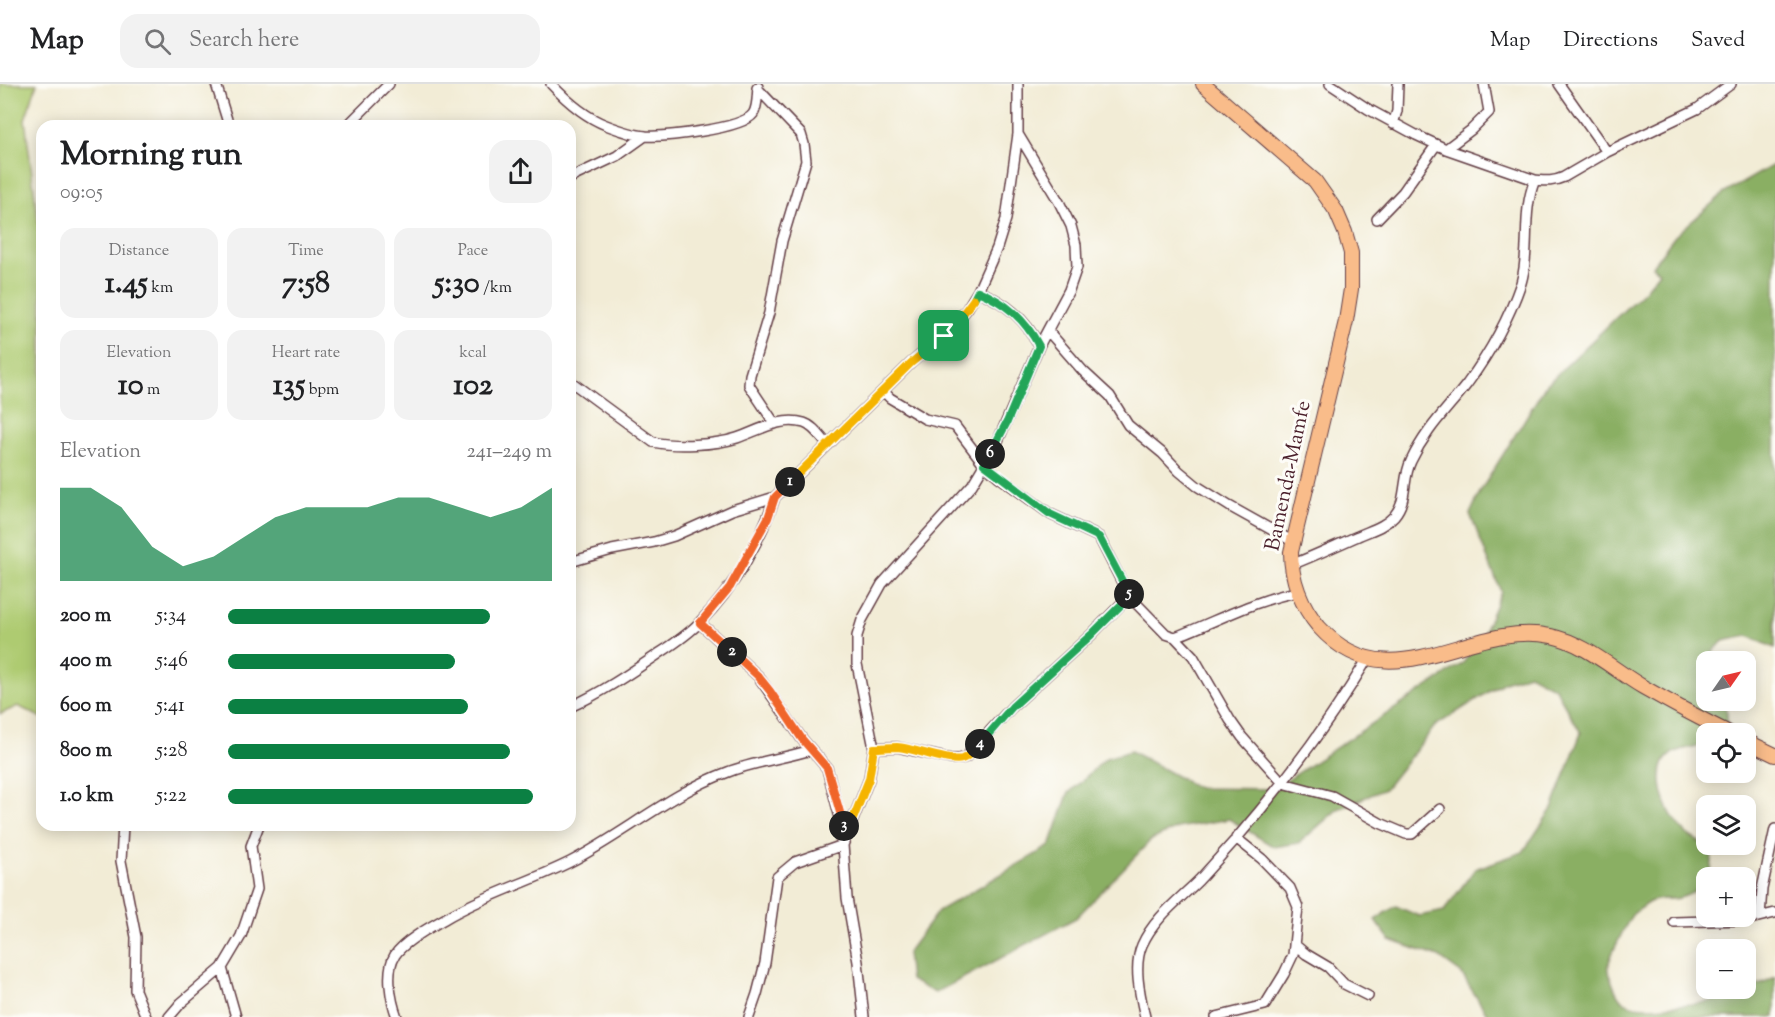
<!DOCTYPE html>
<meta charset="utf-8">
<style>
:root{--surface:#fff;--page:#f2f2f2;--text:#202124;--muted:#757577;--line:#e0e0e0;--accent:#0b8043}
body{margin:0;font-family:"Sorts Mill Goudy",serif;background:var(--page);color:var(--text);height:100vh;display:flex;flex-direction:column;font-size:22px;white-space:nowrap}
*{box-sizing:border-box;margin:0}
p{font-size:20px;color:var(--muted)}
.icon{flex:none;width:33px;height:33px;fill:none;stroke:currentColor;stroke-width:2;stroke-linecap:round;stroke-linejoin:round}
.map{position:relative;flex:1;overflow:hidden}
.panel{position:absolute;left:36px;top:36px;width:540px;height:711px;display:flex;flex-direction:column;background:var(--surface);border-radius:18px;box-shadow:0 3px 15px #0003}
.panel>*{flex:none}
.needle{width:39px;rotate:56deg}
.buttons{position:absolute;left:1696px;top:567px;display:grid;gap:12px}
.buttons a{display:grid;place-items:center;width:60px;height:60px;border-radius:12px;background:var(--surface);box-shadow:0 3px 15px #0003;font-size:30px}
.pin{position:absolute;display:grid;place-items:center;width:51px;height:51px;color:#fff;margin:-26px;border-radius:12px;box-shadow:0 3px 9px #0006}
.km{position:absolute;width:30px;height:30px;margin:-15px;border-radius:50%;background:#222;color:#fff;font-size:16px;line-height:30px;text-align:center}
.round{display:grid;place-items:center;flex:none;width:63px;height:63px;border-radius:18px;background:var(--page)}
.summary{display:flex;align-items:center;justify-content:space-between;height:102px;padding:0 24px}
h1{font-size:33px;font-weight:700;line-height:45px}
.stats{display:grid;grid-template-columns:repeat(3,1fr);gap:9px;height:102px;padding:6px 24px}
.stats div{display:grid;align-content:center;border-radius:15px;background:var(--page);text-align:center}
.stats b{font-size:30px;font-weight:700}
.stats small{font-size:16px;font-weight:400}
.stats p{font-size:16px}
.chart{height:168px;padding:12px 24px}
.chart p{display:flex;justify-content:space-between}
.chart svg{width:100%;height:108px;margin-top:6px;fill:var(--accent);opacity:.7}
ul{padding:0 24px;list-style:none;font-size:20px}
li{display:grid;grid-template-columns:96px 72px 1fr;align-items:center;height:45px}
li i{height:15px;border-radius:8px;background:var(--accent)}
header{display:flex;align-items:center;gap:36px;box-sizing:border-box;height:84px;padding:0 30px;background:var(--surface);border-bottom:2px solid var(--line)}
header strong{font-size:28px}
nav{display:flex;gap:33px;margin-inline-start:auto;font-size:21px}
.search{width:420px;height:54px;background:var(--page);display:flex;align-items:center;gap:15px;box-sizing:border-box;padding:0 21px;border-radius:18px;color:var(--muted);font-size:22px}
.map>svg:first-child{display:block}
.green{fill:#aecb71;stroke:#7c754e;stroke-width:1.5}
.forest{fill:#8aaf63;stroke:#6a6747;stroke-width:1.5}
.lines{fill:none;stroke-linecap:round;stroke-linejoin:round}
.minor-casing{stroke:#633e45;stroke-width:12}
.highway-casing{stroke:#633e45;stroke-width:16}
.minor{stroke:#fff;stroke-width:9}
.highway{stroke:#f9bc8a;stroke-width:14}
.split-1-casing{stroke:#fff;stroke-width:12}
.split-2-casing{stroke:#fff;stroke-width:12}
.split-3-casing{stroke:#fff;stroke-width:12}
.split-4-casing{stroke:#fff;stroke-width:12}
.split-5-casing{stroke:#fff;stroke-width:12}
.split-6-casing{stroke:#fff;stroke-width:12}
.split-7-casing{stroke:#fff;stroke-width:12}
.split-8-casing{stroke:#fff;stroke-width:12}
.split-1{stroke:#f5b400;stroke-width:8}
.split-2{stroke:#f0652b;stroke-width:8}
.split-3{stroke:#f0652b;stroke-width:8}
.split-4{stroke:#f5b400;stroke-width:8}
.split-5{stroke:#22a559;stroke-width:8}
.split-6{stroke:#22a559;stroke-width:8}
.split-7{stroke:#22a559;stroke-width:8}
.split-8{stroke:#f5b400;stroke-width:8}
.labels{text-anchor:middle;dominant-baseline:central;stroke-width:6;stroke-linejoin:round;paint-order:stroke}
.street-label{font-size:21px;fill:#4a1f2b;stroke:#fdfcf7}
</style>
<header>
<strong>Map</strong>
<div class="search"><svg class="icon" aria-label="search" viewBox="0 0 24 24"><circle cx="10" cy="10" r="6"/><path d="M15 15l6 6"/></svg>Search here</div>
<nav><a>Map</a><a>Directions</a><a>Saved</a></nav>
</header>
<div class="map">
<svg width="1775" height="933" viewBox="0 0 1775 933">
<rect width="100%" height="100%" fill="#fdfcf7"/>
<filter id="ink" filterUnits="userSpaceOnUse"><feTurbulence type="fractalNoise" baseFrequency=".0167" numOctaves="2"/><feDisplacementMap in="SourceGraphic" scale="12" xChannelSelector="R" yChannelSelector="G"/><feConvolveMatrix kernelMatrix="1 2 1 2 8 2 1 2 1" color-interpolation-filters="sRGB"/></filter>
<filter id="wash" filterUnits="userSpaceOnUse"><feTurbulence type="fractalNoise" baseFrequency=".008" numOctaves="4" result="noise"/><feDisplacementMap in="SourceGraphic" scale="24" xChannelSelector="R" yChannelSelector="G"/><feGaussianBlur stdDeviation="1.35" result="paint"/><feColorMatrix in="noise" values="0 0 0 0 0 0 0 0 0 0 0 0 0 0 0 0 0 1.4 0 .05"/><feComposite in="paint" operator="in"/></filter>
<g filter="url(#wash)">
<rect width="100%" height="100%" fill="#f2ecd6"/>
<!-- green -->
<path class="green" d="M0,0H37L25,35L42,168V634L18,622L0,630Z"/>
<!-- forest -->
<path class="forest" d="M1775,80V564L1748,552L1723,557L1713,568V577L1707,578V616L1722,617L1727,628L1728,649L1707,650V660C1683,665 1659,665 1661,697C1662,716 1671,735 1686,749C1696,758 1712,761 1712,777C1712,795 1697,810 1679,814C1671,816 1660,814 1652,817C1646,819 1638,826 1633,830C1629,834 1610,872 1609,879C1607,887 1615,910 1622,916C1636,928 1663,921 1680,921C1718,919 1741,910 1775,893V933H1489L1461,889L1439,873L1390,856L1375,836L1396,822L1419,832L1444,827L1475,785L1523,768L1552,725L1581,649L1555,604L1529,590L1504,598L1435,642L1385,705L1338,725L1299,759L1274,763L1229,735L1177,744L1151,756L1076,834L935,909L910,896L907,869L938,827L1050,762L1068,710L1106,674L1131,667L1198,704L1277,705L1283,699L1463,579L1481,555L1501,508L1470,430L1481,406L1546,301L1644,207L1659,188L1652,182L1675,152L1723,110Z"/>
</g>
<g filter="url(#ink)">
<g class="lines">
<!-- minor casing -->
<g class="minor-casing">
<path id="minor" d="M216,0L229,42
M551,0C566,16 585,33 606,41C619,46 633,51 646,52C665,53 742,45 753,30C758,23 757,11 758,3
M1330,0L1368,25L1416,51L1446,65L1535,96C1546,97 1553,98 1564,93L1607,68L1697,25L1731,0
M1559,0L1607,68
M757,4L801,50L804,60L806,77L782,157L769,229L750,291L749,301L775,340
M1393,40L1397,27L1398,0
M347,42L389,0
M1446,65L1471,46L1489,28L1484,0
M570,94L617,72L645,52
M1377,135L1403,108L1436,61
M978,207C1006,219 1025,234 1039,262
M1048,247L1083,287L1110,312L1128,341L1162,369L1179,387L1197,402L1229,422L1292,457
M570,297L653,358C676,363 715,361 737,354C758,347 781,332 804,339C814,342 821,354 828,361
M883,307L890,314L925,335L955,342L984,380L999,393L1050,430L1099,453L1129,512L1166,550L1175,553C1215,538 1256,515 1298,508
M570,478L612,466L654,458L674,452L732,426L775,413
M1291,481C1314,472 1335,462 1358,452C1371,446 1384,443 1394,432C1408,416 1402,395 1411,377C1426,345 1446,327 1467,300C1489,270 1509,234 1521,199C1531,165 1521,129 1535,96
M700,539L758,592L802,655L827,684L840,734L847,750
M1175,553L1193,572L1230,636L1242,653L1283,699L1332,712L1380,739L1406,750H1412L1440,725
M570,623C601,609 629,590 657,571C672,561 688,551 700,538C734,504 760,458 775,413L911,279L949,247L967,225L978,207L997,164L1006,135L1018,50
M874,664L897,663L951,675H960L966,673L1012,623L1091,551L1129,512
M123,741L121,777L136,853L135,906L146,933
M1760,832L1762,805L1775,745
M1674,838L1746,836L1775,829
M1294,860L1306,870L1328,883L1344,900L1368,912
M222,884L236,933
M169,933L181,919L222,884L241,852L257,805L251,762L259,741
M397,933C391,917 385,887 395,871C404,857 432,842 446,834C485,811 530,798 570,778C624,750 671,709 728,688C754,678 785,674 811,666
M749,933L757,910L765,879L777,793L795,778L843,761
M864,933L858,878L847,814L843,761L869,695L874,664L857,580V552L862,536L882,500L972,401L997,359L1039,262L1069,206L1077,183L1076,161L1071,142L1059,118L1018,50V0
M1145,933C1140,911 1133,882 1142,861C1154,834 1179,816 1199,796C1212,782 1224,768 1236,755C1285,698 1330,638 1368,574
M1216,933L1265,921L1284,890L1293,871L1298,823L1290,804L1262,775L1236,754"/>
</g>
<!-- highway casing -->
<g class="highway-casing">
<path id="highway" d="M1203,0L1315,97L1336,127L1345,148L1351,169V205L1346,237L1291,468C1291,495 1301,522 1319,543C1390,622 1469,535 1551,552C1585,559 1614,586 1643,603C1671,619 1701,635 1731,650
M1746,657L1775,671"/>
</g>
<!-- minor -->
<use href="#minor" class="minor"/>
<!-- highway -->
<use href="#highway" class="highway"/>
</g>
</g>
<g class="lines" filter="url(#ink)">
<!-- split-1 casing -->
<g class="split-1-casing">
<path id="split-1" d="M790,398L911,279L944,252"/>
</g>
<!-- split-2 casing -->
<g class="split-2-casing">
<path id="split-2" d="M732,568L700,539L730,503L768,434L775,413L790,398"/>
</g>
<!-- split-3 casing -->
<g class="split-3-casing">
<path id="split-3" d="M732,568L758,592L770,607L802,655L827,684L844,742"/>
</g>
<!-- split-4 casing -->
<g class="split-4-casing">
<path id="split-4" d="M844,742L847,750L869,695L874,664C881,664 890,663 897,663C914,664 950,679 962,675C970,672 975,665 980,660"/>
</g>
<!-- split-5 casing -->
<g class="split-5-casing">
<path id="split-5" d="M980,660L1012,623L1091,551L1130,512L1129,510"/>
</g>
<!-- split-6 casing -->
<g class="split-6-casing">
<path id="split-6" d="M990,370L984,380L1050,430L1099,453L1129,510"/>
</g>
<!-- split-7 casing -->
<g class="split-7-casing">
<path id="split-7" d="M974,215L978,207C1006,219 1025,235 1039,262L1007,338L990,370"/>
</g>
<!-- split-8 casing -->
<g class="split-8-casing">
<path id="split-8" d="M944,252L956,239L974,215"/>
</g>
<!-- split-1 -->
<use href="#split-1" class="split-1"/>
<!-- split-2 -->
<use href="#split-2" class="split-2"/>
<!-- split-3 -->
<use href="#split-3" class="split-3"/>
<!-- split-4 -->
<use href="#split-4" class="split-4"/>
<!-- split-5 -->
<use href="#split-5" class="split-5"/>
<!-- split-6 -->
<use href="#split-6" class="split-6"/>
<!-- split-7 -->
<use href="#split-7" class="split-7"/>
<!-- split-8 -->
<use href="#split-8" class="split-8"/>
</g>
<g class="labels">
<!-- street labels -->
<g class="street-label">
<text transform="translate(1289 392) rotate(-78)">Bamenda-Mamfe</text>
</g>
</g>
</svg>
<div class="buttons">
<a><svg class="needle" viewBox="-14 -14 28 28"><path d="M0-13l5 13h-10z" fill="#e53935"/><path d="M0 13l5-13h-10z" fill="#757577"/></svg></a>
<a><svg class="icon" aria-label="locate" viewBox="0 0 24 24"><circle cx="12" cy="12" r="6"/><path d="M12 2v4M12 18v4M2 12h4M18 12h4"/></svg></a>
<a><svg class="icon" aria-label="layers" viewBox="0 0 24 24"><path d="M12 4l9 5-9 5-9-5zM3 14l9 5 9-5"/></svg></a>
<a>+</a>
<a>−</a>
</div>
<div class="pin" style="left:944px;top:252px;background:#1e9e55"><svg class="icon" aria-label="arrive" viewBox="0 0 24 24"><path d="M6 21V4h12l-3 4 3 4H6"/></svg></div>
<b class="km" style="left:790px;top:398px">1</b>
<b class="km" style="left:732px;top:568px">2</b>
<b class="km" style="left:844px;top:742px">3</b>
<b class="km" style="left:980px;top:660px">4</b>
<b class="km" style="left:1129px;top:510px">5</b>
<b class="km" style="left:990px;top:370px">6</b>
<section class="panel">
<div class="summary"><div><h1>Morning run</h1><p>09:05</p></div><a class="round"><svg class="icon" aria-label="share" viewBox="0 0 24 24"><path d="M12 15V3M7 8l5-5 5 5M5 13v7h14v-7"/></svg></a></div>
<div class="stats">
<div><p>Distance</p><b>1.45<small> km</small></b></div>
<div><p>Time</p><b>7:58</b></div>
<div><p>Pace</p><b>5:30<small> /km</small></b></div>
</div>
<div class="stats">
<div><p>Elevation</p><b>10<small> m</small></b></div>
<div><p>Heart rate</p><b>135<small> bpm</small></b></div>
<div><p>kcal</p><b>102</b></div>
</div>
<div class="chart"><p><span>Elevation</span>241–249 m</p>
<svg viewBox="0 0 160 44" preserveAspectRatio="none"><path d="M0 44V6L10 6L20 14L30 30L40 38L50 34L60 26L70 18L80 14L90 14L100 14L110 10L120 10L130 14L140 18L150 14L160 6V44z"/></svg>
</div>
<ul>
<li><b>200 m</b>5:34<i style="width:81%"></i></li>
<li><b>400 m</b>5:46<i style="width:70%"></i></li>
<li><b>600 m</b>5:41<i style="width:74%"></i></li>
<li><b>800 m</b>5:28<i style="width:87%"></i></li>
<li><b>1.0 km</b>5:22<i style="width:94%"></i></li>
</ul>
</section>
</div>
